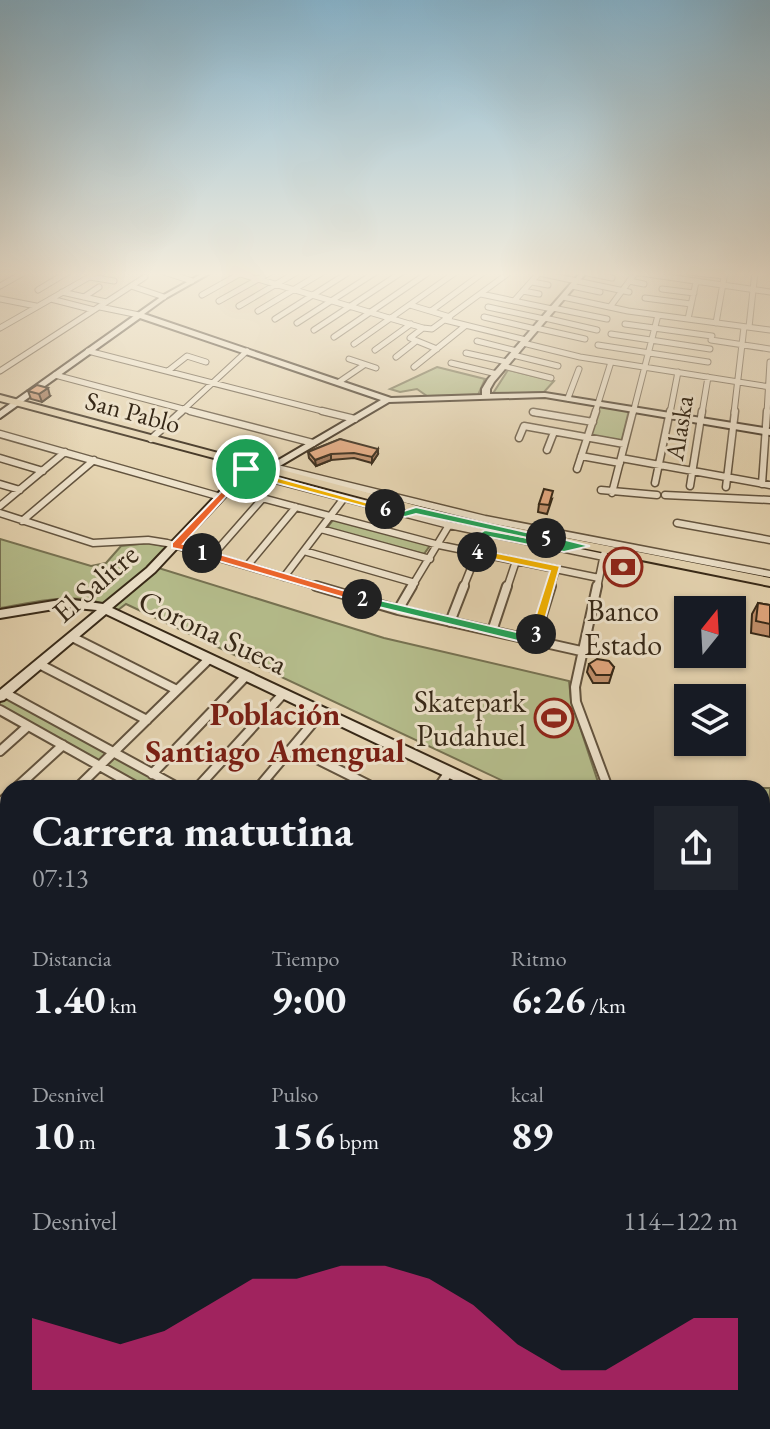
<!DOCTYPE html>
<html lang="es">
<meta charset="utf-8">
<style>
:root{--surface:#171b24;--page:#20242c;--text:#f1f3f6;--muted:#9ea1a6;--accent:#db2777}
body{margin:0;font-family:"EB Garamond",serif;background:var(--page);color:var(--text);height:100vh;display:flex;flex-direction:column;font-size:30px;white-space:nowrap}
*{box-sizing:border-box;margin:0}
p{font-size:26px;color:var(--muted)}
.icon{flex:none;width:44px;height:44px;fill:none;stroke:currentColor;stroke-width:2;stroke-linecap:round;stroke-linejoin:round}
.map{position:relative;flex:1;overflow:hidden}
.drawer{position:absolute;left:0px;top:780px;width:770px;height:650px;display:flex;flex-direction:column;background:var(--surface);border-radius:24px 24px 0 0;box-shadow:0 2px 6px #0004}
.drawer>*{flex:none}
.needle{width:52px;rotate:18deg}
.fabs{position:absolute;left:674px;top:596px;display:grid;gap:16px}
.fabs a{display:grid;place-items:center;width:72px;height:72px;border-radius:0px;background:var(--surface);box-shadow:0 2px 6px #0004;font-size:40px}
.pin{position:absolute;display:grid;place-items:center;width:68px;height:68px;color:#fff;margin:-34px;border:4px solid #fff;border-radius:50%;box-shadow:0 2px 8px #0007}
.km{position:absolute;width:40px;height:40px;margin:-20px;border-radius:50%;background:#222;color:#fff;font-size:22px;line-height:40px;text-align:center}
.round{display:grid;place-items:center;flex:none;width:84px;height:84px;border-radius:0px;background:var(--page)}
.summary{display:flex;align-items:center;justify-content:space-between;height:136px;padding:0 32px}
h1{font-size:44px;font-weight:700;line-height:60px}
.stats{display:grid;grid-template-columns:repeat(3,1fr);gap:12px;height:136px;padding:8px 32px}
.stats div{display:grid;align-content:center}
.stats b{font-size:40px;font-weight:700}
.stats small{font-size:22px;font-weight:400}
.stats p{font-size:22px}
.chart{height:224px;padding:16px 32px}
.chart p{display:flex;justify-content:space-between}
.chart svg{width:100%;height:144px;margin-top:8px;fill:var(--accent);opacity:.7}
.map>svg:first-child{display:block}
.green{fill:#b5bd8c;stroke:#767252;stroke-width:2}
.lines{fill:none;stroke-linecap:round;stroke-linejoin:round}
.street-far4-casing{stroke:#62533e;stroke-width:7}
.street-far3-casing{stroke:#62533e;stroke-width:9}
.street-far2-casing{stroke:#62533e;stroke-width:12}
.street-far1-casing{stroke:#62533e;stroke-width:14}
.street-casing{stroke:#62533e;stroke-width:16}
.secondary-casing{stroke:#362817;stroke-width:4}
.primary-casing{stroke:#362817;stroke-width:4}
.highway-casing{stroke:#362817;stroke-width:4}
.street-far4{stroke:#eee3cc;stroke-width:5}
.street-far3{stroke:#eee3cc;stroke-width:6}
.street-far2{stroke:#eee3cc;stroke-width:8}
.street-far1{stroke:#eee3cc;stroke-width:10}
.street{stroke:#eee3cc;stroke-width:12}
.secondary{fill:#eee3cc;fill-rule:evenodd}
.primary{fill:#e5d4b1;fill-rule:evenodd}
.highway{fill:#e5d4b1;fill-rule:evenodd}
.wall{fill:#c2906c;stroke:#362817;stroke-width:2}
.shaded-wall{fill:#9e7558;stroke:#362817;stroke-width:2}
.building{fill:#e2a77e;stroke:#362817;stroke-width:2}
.split-1{fill:#f0652b;stroke:#fff;stroke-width:2}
.split-2{fill:#f0652b;stroke:#fff;stroke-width:2}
.split-3{fill:#22a559;stroke:#fff;stroke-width:2}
.split-4{fill:#f5b400;stroke:#fff;stroke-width:2}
.split-5{fill:#22a559;stroke:#fff;stroke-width:2}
.split-6{fill:#22a559;stroke:#fff;stroke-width:2}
.split-7{fill:#f5b400;stroke:#fff;stroke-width:2}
.labels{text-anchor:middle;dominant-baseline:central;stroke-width:6;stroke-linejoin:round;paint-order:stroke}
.far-street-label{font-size:26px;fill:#362817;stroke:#eee3cc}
.street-label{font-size:30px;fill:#362817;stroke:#eee3cc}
.poi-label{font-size:30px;fill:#362817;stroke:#eee3cc}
.neighbourhood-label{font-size:32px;font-weight:bold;fill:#7a1f14;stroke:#eee3cc}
</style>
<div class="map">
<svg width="770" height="1429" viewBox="0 0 770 1429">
<rect width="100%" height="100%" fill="#e5d4b1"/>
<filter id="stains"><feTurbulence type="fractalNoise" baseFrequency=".0025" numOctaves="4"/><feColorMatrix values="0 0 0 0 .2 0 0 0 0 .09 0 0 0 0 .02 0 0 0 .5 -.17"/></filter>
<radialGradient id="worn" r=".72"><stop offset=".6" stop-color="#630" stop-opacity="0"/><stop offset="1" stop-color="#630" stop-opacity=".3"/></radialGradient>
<!-- green -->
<path class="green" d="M437,367L485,379L478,395L427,396L417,389L400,392L390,389Z
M508,370L554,381L544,392L492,395Z
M599,405L629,410L621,443L590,437Z
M334,519L431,544L424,554L326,529Z
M0,539L91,566L106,563L121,546L149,543L169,547L152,566L384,638L569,681L571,700L600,788H518L126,604L118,610C80,589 42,601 0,608Z
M5,696L172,788H145L0,707V700Z
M708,788H770V933L762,926V788Z
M0,1035L8,1041V1167L0,1161Z
M0,1288L8,1295V1422H84L80,1429H0Z
M324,1422H435L432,1429H333Z"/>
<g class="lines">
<!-- street-far4 casing -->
<g class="street-far4-casing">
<path id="street-far4" d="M164,272L192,281
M234,272L423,328
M534,272L629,292
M583,272L612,278
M634,272L770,292
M688,272L724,276
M90,277L114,281
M629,281L644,284
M532,282L548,285
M0,286L25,272
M131,286L164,297
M572,286L600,292
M662,289L694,293
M38,290L68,272
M523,291L539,294
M62,292L106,302
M481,294L552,309
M202,295L243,272
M84,297L99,287
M563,297L628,311L770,330
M645,298L691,304
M0,299L36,306
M51,299L94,310
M219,301L271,272
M514,301L540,272
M410,305L450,317
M239,306L297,272
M100,307L139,315
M488,307L544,319
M610,307L636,272
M553,308L607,319
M258,311L323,272
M431,311L484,272
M484,317L535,329
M545,318L597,330
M275,319L349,272
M688,319L696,282
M445,320L526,340
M297,323L376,272
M716,323L725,272
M625,324L712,336
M749,327L755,272
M0,328L98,272
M536,328L585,339
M314,330L402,272
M611,334L710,349
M334,337L429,272
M711,340L770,349
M477,341L517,351
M523,343L580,357L770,387
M354,344L456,272
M598,345L708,362
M437,349L410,338L423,328L432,329L510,272
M375,350L411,324
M88,351L330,413
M466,353L507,362
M513,355L558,366
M396,357L415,342
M349,359L376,368
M451,363L497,374
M503,366L551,378
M414,367L465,326
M0,371L145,277
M168,371L187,356L206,362
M55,375L198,413
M339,382L364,365
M568,398L579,369
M533,412L537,413
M180,413L247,351
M595,413L611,362
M633,413L658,315
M670,413L678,372
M702,413L708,377
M734,413L744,327
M767,413L770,362"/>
</g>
<!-- street-far3 casing -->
<g class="street-far3-casing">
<path id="street-far3" d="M190,411L313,443
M322,411L355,419
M533,412L593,422
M0,434L221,497
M519,438L524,426L624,444
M151,439L182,411
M547,450L554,432
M581,456L620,463
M0,458L43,471
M621,458L770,485
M273,467L485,519L770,574
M246,469L256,475L449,525L604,557
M577,469L596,411
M655,483L670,411
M0,484L20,490
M762,484L767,411
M690,486L702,411
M726,487L735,411
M228,489L439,545L599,578
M601,490L657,495
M612,493L633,411
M665,495L770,500
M0,506L65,452
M0,513L93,543L148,540L167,543L323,588
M22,521L94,460
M677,523L770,540
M321,529L430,559
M304,551L415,583
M212,556L263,498
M247,566L296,507
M284,577L344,498
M411,588L449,525
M463,588L485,533
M507,588L516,561
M550,588L556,569
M597,588L604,554"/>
</g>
<!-- street-far2 casing -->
<g class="street-far2-casing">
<path id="street-far2" d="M316,586L398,610L581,651
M597,586L575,687L576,702L608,788
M398,610L412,586
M450,622L464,586
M492,631L507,586
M72,637L177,690
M534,641L551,586
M39,664L147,720
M5,693L179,788
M0,710L139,788
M293,747L375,788
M0,751L28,726
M152,774L246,676
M264,781L277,788
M16,788L63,745
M77,788L209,659
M197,788L283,694
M258,788L322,712
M438,788L449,772
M0,803L8,796"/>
</g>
<!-- street-far1 casing -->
<g class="street-far1-casing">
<path id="street-far1" d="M0,864L8,856
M0,895L8,900
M762,1068L770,1072"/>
</g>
<!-- street casing -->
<g class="street-casing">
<path id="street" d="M762,1167L770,1139
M762,1399L770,1404"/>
</g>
<!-- secondary casing -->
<g class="secondary-casing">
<path id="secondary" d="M205,272H212L166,298L144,314L391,398L482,395V389L488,379L581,272H587L494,382L490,389V394L545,393L770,429V435L545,397L389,402L273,470L270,469V465L381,400L140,318L0,418V411L162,296Z
M249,463L252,464V468L155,572L112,608L487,784L488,788H470L106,614L4,700L0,701V690L97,610L66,607L0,618V610L66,599L103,604L147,568L246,464Z
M762,927L770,932V948L762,943Z
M0,991L8,996V1013L0,1009Z
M0,1014L8,1018V1036L0,1032Z
M538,1422H564L567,1429H541Z
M579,1422H606L609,1429H582Z"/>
</g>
<!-- primary casing -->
<g class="primary-casing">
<path id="primary" d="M0,395L459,517L770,578V586L458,523L0,401Z"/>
</g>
<!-- highway casing -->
<g class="highway-casing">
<path id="highway" d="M0,1199L8,1202V1229L0,1226Z
M0,1230L8,1233V1261L0,1258Z
M196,1422H229L232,1429H199Z
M238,1422H271L274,1429H241Z"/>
</g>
<!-- street-far4 -->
<use href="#street-far4" class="street-far4"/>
<!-- street-far3 -->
<use href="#street-far3" class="street-far3"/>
<!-- street-far2 -->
<use href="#street-far2" class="street-far2"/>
<!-- street-far1 -->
<use href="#street-far1" class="street-far1"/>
<!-- street -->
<use href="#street" class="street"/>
<!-- secondary -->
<use href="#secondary" class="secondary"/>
<!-- primary -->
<use href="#primary" class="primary"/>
<!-- highway -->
<use href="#highway" class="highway"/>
</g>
<!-- wall -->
<path class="wall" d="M28,391L50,396L42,402L31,399Z
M340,439L378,454L372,463L354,458L331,460L316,466L309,458L308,452Z
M552,499L547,514L538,512L539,504Z
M637,560L635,571L611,568L612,562Z
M758,603L770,605V637L751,633L752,614Z
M589,664L614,667L609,683H593L587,672Z"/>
<!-- shaded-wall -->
<path class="shaded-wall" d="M48,388L50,396L42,402L39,394Z
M378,449V454L372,463V457Z
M331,454V460L316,466L315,460Z"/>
<!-- building -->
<path class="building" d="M37,385L48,388L39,394L28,391Z
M340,439L378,449L372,457L354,453L331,454L315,460L308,452Z
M544,489L553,491L549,505L539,504Z
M617,556L637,560L636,565L612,562Z
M758,603L770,605V624L756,621Z
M597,659L609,661L614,667L611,675H596L589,664Z"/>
<!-- sky -->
<linearGradient id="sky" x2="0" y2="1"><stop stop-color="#87b6d0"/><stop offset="0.58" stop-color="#f3ecdc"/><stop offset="1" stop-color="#f3ecdc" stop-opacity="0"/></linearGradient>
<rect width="770" height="472" fill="url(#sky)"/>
<!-- split-1 -->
<path class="split-1" d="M246,466L249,471L183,544L206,550V555L172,548V543Z"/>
<!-- split-2 -->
<path class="split-2" d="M202,549L366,597L367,599L362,603L198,555V550Z"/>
<!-- split-3 -->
<path class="split-3" d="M362,596L529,635L536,630L542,634L538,644L534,645L358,602V597Z"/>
<!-- split-4 -->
<path class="split-4" d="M477,549L560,566L540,637L530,634L550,571L474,555V550Z"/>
<!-- split-5 -->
<path class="split-5" d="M485,530L545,541L541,538L546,535L590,546L564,552L489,537L481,555H474L480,533Z"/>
<!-- split-6 -->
<path class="split-6" d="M385,506L404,511L416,507L552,538L546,542L416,514L405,517L382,511L380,509Z"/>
<!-- split-7 -->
<path class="split-7" d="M243,467L257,472L390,509L385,512L250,476L243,471Z"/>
<!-- icons -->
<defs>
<g id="bank-ring" transform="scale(2)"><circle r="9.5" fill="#eee3cc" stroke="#8f2418" stroke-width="1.5"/><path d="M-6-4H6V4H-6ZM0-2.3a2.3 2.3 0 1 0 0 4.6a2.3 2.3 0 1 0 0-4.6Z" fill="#8f2418"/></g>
<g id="stadium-ring" transform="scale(2)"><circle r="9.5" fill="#eee3cc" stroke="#8f2418" stroke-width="1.5"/><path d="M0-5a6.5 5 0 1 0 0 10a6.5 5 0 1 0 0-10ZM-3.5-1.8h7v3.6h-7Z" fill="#8f2418"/></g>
</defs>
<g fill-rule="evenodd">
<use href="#bank-ring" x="623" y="567"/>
<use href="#stadium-ring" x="554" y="718"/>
</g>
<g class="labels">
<!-- far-street labels -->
<g class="far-street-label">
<text transform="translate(133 412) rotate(15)">San Pablo</text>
<text transform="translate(679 428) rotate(-81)">Alaska</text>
</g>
<!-- street labels -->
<g class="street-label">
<text transform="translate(95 583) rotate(-41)">El Salitre</text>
<text transform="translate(213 632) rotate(25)">Corona Sueca</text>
</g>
<!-- poi labels -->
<g class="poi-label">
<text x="623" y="610">Banco<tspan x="623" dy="34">Estado</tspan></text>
<text x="526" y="701" text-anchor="end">Skatepark<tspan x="526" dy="34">Pudahuel</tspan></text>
</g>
<!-- neighbourhood labels -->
<g class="neighbourhood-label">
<text x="275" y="714">Población<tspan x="275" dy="37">Santiago Amengual</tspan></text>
</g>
</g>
<rect width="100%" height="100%" filter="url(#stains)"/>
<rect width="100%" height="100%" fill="url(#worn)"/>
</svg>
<div class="fabs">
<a><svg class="needle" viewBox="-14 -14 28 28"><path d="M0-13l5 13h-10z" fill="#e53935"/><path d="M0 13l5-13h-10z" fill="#9ea1a6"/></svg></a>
<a><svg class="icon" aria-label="layers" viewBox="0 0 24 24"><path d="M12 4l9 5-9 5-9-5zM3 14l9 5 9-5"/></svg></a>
</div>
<div class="pin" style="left:246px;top:469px;background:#1e9e55"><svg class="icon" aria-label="arrive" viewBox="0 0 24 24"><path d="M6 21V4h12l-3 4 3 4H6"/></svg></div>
<b class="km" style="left:202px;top:553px">1</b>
<b class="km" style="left:362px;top:599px">2</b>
<b class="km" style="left:536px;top:634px">3</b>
<b class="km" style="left:477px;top:552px">4</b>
<b class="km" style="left:546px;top:538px">5</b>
<b class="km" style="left:385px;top:509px">6</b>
<section class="drawer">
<div class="summary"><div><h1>Carrera matutina</h1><p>07:13</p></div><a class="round"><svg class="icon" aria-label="share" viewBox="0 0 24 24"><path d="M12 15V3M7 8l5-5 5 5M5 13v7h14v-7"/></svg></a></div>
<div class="stats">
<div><p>Distancia</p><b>1.40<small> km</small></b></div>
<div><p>Tiempo</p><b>9:00</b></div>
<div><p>Ritmo</p><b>6:26<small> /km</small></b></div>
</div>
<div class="stats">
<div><p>Desnivel</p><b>10<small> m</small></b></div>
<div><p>Pulso</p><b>156<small> bpm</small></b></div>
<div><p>kcal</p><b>89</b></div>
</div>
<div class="chart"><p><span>Desnivel</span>114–122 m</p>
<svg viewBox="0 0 160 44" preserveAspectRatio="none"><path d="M0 44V22L10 26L20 30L30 26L40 18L50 10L60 10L70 6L80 6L90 10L100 18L110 30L120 38L130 38L140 30L150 22L160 22V44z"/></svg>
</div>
</section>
</div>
